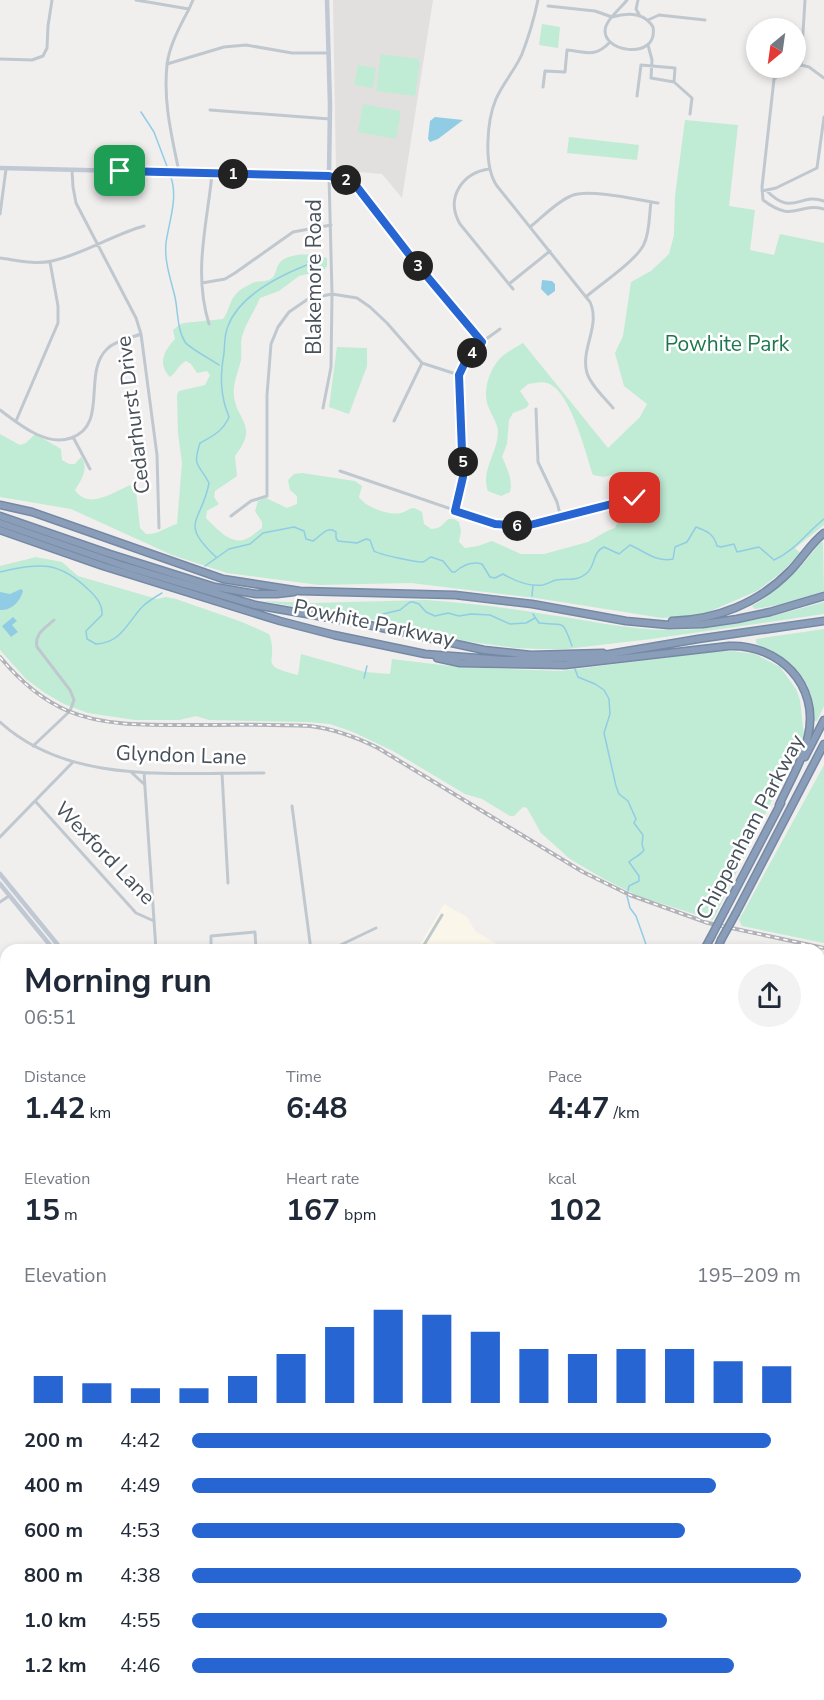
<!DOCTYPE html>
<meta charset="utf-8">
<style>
:root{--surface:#fff;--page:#f2f2f3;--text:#1f2937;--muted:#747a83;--accent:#2766d2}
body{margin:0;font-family:"Nunito Sans",sans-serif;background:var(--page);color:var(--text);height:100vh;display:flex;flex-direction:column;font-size:22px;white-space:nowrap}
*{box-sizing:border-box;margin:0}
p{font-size:20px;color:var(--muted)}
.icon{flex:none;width:33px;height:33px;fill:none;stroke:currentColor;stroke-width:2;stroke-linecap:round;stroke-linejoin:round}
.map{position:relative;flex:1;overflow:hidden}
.panel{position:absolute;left:0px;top:944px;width:825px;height:758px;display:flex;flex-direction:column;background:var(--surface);border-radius:18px 18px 0 0;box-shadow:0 3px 9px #0003}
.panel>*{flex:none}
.needle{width:39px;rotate:209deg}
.fabs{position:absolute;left:746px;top:18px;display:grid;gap:12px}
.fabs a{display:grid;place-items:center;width:60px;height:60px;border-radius:50%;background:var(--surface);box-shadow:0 3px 9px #0003;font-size:30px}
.pin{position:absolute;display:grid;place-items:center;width:51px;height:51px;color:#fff;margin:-26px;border-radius:12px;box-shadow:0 3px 9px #0006}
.km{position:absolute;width:30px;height:30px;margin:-15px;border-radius:50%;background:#222;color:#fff;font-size:16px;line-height:30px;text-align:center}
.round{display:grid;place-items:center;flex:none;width:63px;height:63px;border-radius:32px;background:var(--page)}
.summary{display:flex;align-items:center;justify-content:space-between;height:102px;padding:0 24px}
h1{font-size:33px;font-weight:700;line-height:45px}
.figures{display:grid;grid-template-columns:repeat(3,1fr);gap:9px;height:102px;padding:6px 24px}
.figures div{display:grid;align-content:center}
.figures b{font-size:30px;font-weight:700}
.figures small{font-size:16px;font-weight:400}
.figures p{font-size:16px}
.chart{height:168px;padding:12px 24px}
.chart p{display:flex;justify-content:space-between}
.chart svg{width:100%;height:108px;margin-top:6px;stroke:var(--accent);stroke-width:6}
ul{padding:0 24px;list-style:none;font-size:20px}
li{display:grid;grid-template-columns:96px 72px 1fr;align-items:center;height:45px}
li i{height:15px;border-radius:8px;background:var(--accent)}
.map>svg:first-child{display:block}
.commercial{fill:#faf6e9}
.education{fill:#e2e0df}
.green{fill:#c0ebd4}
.water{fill:#90cde5}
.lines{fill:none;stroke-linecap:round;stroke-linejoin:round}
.stream{stroke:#90cde5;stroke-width:1.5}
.highway-casing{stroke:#7589a5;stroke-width:9}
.street{stroke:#c0c8cf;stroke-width:3}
.secondary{stroke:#c0c8d4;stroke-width:4.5}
.highway{stroke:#8a9eb9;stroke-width:6}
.rail-casing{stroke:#b1b3b8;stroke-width:4}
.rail{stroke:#fff;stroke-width:1.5;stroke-dasharray:4.5;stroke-linecap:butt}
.highway-bridge-casing{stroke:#7589a5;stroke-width:9;stroke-linecap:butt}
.highway-bridge{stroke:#8a9eb9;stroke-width:6}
.route-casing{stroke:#fff;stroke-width:12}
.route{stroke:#2766d2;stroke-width:8}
.labels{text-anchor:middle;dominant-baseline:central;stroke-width:5;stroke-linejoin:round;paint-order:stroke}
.street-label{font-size:21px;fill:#48505a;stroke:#fff}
.park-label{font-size:21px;fill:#1e7650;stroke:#fff}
</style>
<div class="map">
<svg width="824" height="1700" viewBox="0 0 824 1700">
<rect width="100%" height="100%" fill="#f1eeee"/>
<!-- commercial -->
<path class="commercial" d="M444,904L467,917L475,931L505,949L417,950Z
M819,958L824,959V1162L819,1170Z
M819,1171L824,1174V1245L819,1314Z"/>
<!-- education -->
<path class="education" d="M333,0H433L402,198L382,174L336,170Z
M518,1695H670L665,1700H520Z"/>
<!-- green -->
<path class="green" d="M542,24L560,27L558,48L539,45Z
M381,54L418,59L420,63L415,96L376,91Z
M358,65L376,68L373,88L354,85Z
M363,104L401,111L396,139L358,132Z
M685,120L738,125L729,206L755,210L750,250L774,255L780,234L824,243V525L795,548L801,554L778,575L757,591L699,616L662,618L536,598L411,583L319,585L227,573L172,555L71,509L0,497V434L20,445L26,443L34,435H37L61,449L62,460L69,464H75L81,457C89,468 82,479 75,490C88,510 112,493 130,485L136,491L140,528L146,534C157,535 166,527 177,524L182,463L178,433L177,395L179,391L205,385L210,375L207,371L197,373L191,364L186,361C178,365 177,372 170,377C157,364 164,351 175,339L173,330L179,325L184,323L223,319C230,310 229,299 239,291C243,288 250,284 255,282C261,281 269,282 273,277C276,274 276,268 279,264C286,252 315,253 327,258V266L324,270L299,276L279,291L260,298C255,310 246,323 242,336C240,344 242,352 241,360C239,369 235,378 234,387C231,420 262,422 235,456L237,476L215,491L214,497L219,504L207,511L206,518C215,527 231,546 246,539C252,537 257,531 262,528V522L255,511L258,501L266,498L287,508L297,504V496L290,490L288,480L294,474L302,473L355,481L362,486L359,497C365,507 389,516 401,513C406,512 409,508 414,508L422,512L424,524L431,529C439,529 443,525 448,519H454L459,522L461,531L459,542L465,548L478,546L492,541L521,554H544L588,542L607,531L615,528L619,520L617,508L631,490L630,476L623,472L604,477L593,475C586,454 570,389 547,383C541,381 534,383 528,384L520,391L529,404L526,408L513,413L509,420L507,444L502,457C507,468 513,480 510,492L501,496L488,491C480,471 498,453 498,432C498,424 491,414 488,406C483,392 488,374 497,362C502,354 515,348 523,343L608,448L640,417L647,404L624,386L615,353L623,336L631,282L651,271L669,254L674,235L675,196Z
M569,137L639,145L637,160L567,153Z
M337,347L367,348V366L349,414L329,407Z
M823,542L824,591L783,604L755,609L752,606C781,589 800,569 820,543Z
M36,557L62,562L78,576L157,599L166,597L176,599L242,622L269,634C280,662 255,665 298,675L301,654L365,672L390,674L392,659L458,667L561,671L709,652L732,651L755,654L780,667L796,689L800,700L804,735L713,920L638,896L604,879L570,859L541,833L527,808L523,807L514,816H510L482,799L465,794L393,751L353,732L330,724L307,722L209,720L196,716L179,720H135L88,713L64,704L45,693L26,679L0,650V566Z
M427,600C468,603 509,608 550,615C589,620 628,630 668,630C722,631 773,616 824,602V614L651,639L566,649H541L515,648L464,641L387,622L262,601L312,603Z
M824,629V706L817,721H814C812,714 814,705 812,698C805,667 778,658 756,643V639Z
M824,765V943L742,926L739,920Z"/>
<!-- water -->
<path class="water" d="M435,117L463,120L438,139L430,142L428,139L430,121Z
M542,280L552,281L555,284V291L548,296L541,289Z
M21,589L23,591C20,602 11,611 0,610V592L10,594Z
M13,617L17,621L12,625L18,632L11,637L2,626Z"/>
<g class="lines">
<!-- stream -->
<path class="stream" d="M141,112L154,132L168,169
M170,175C179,196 169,221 166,243C164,261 171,280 175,297C178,311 177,329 185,342C189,348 212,360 219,365
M216,557C178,522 202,522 209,483C199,463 192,468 200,443C213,436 223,431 229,417C220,395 220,376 224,353C225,343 224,335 228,326C240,294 283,274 312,263
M205,566L229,549L250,544L263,533L294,527L304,531L306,539L313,541C321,536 327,525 336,532V538L338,541L357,543L366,539L370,540L374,551C378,554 418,563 423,562C426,561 428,558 431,557L443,561L452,572H455C463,565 472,561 482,564L490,577L495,578L503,574C515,581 528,587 543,585C548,584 552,581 556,580C568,578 577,582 587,573C596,565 592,552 604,547L619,554L630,545C644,551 657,563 673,559L675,547L687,542L696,527C707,531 714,534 717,546L721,547L734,544L737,552L759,547L774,560C795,551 807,532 824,519
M0,572C41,563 58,560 90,591C97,598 103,605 102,615L86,631L87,639L96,644C121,643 128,622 142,607C148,601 155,597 162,593
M532,596L533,585
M533,614L539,623C565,626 562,618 572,646
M379,619L383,614L400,610L410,602H413L419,604L426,612L435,616L448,613L459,616L471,614L490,615L510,624L526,623L535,618
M575,669L578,677L595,684L604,690L609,699L610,714L604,733L616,786L619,794L628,801L636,819L634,823L643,835L642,845L644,850C640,856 634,857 629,862L639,876V881L629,886L628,891
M364,678L367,666
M627,896L630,908L636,916L648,950"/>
<!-- highway casing -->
<g class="highway-casing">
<path id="highway" d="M0,505L32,512L223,579L300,591L455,595L532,604L626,621L669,625L703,624L737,619L770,612L824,596
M0,516L110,554L215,587L256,594H277L294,592
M0,523L124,566L255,605L364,624L484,650L531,655L603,653
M0,530L103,566L280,621L334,635L425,654L504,660L586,658L698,639L824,621
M672,621C716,620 759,603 790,571C802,559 810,544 824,533
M437,658L460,663L565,665L729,646C779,644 820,685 808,736C803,760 789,783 779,805
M805,757L824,720
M725,910L781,803
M736,913L824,744
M704,950L711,937
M717,950L721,940
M739,1695L743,1700
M749,1695L753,1700"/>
</g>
<!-- street -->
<path class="street" d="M136,0L189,9L193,0
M538,0C534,19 529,36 522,54C515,70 503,83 496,99C487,120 483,166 497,186L590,302C601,326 580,349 587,373C591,386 605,398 613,408
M638,0L636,9L640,16
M548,6L595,11L612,17
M612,17C626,13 644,12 653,27C659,62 597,52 606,26C609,17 621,8 627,0
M648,20L659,15L705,20
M648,45L652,60L651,78L674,82L692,98L690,114
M0,59L32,60L43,56L47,48L48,26L52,0
M167,64L224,47L246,45L292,53H329
M801,65L809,67L824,78
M795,66L801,65L805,0
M788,68L774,79L762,187L763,200C795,224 796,202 824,209
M543,87L545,71L565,72L567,50C587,52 595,58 610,42
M637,96L641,65L675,68L674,82
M210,110L330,119
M489,169C462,173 445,198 460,224L513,289
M72,170L73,187L76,203L136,318L141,334L157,455L159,528
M179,172C172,137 163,102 167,65C169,46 180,26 189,9
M766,190C793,218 799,192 824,201
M762,191L776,188L817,168L824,117
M0,214L6,169
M530,227C543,217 556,202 571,196C587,188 639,200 658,203
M0,258C16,260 35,265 52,261C84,254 112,235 144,226
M202,283L225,279L235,273L293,232L331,225
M509,284L550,251
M587,296C601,284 637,260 644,244C650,232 649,215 651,202
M209,324C193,272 207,225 212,174
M323,408L331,367L332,294L329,176L348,181L357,187L415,262L482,342
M536,409L538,462L557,502L561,518
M0,410C19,424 46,447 71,438C109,425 82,373 107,349C114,341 131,338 141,334
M16,421L58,323V306L50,262
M394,421L422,363
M73,437L90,469
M340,471L495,524C506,525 517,527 529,526C565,522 599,505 635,498
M455,511L463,477L459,375L467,358L482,342L500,329
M231,516L251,501L267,496V395L271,344L278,327L289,312L308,299L332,294L357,298L370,307L387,323L422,363L459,375
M0,722C70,786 176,772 264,773
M33,746L70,711L74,700L70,690L37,647C34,634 45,628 54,620
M131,772L144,784
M144,773L156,950
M222,773L228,883
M36,802L136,913L154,921
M292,806L311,950
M0,837L73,762
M0,902L9,896
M211,950V936L255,932L256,950
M330,950L376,928
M421,950L442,915
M0,980L6,987
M0,1112L6,1108
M819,1157L824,1150
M0,1173L6,1180
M0,1271L6,1278
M0,1376L6,1383
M819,1412L824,1406
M0,1444L6,1439
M819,1498L824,1493
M0,1527L6,1524
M0,1607L6,1605
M819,1608L824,1604
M819,1650L824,1657
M819,1680L824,1676
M144,1695L146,1700
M208,1695L209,1700
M421,1695L423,1700
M513,1695L515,1700
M359,1700L365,1695
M673,1700L677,1697L683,1696L689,1700"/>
<!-- secondary -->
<path class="secondary" d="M0,168L329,176L330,105L327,0
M0,874L62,950
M0,884L54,950
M0,1156L6,1152
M819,1324L824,1325
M819,1332L824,1333
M0,1625L6,1660
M278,1695L279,1700
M5,1700L6,1695"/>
<!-- highway -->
<use href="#highway" class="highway"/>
<!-- rail casing -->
<g class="rail-casing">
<path id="rail" d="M0,657C19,680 40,699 68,711C104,726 146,725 186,725C227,725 269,724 310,726C335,729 356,737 378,748L583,872L630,895L708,923L824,948"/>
</g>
<!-- rail -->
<use href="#rail" class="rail"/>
<!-- highway-bridge casing -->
<g class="highway-bridge-casing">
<path id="highway-bridge" d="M711,937L725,910
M721,940L736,913"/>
</g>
<!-- highway-bridge -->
<use href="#highway-bridge" class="highway-bridge"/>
</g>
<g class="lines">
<!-- route casing -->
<g class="route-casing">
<path id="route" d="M120,171L329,176L348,181L357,187L415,262L482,342L467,358L459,375L463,477L455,511L495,524L526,526L635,498"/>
</g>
<!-- route -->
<use href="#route" class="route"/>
</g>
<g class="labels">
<!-- street labels -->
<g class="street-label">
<text transform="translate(314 277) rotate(-90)">Blakemore Road</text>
<text transform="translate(133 415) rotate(-97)">Cedarhurst Drive</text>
<text transform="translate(374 623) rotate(12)">Powhite Parkway</text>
<text transform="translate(181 755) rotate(2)">Glyndon Lane</text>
<text transform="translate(750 827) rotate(-62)">Chippenham Parkway</text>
<text transform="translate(105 853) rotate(46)">Wexford Lane</text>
</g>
<!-- park labels -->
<g class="park-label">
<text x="727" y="344">Powhite Park</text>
</g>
</g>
</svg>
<div class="fabs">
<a><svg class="needle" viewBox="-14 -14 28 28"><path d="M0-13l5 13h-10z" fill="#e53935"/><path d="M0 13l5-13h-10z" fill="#747a83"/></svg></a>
</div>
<div class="pin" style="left:120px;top:171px;background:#1e9e55"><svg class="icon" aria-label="arrive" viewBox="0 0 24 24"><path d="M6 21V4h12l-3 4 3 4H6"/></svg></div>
<div class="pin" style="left:635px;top:498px;background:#d93025"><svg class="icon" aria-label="check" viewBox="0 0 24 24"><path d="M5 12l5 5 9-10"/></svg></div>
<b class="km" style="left:233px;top:174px">1</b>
<b class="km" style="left:346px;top:180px">2</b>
<b class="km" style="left:418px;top:266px">3</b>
<b class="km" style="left:472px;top:353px">4</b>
<b class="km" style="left:463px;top:462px">5</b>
<b class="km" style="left:517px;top:526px">6</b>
<section class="panel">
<div class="summary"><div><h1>Morning run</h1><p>06:51</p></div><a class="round"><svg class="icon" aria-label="share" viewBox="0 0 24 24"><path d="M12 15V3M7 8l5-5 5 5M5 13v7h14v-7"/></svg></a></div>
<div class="figures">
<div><p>Distance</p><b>1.42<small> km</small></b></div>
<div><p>Time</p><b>6:48</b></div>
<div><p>Pace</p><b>4:47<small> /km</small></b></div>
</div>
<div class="figures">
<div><p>Elevation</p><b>15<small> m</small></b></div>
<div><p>Heart rate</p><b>167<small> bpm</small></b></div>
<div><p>kcal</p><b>102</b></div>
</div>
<div class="chart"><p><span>Elevation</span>195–209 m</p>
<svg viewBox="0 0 160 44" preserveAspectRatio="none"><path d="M5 44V33M15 44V36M25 44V38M35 44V38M45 44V33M55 44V24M65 44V13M75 44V6M85 44V8M95 44V15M105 44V22M115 44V24M125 44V22M135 44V22M145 44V27M155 44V29"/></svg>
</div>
<ul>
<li><b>200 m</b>4:42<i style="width:95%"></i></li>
<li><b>400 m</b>4:49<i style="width:86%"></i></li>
<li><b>600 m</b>4:53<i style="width:81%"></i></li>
<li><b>800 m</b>4:38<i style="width:100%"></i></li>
<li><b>1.0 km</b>4:55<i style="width:78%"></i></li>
<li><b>1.2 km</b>4:46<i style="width:89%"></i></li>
</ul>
</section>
</div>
